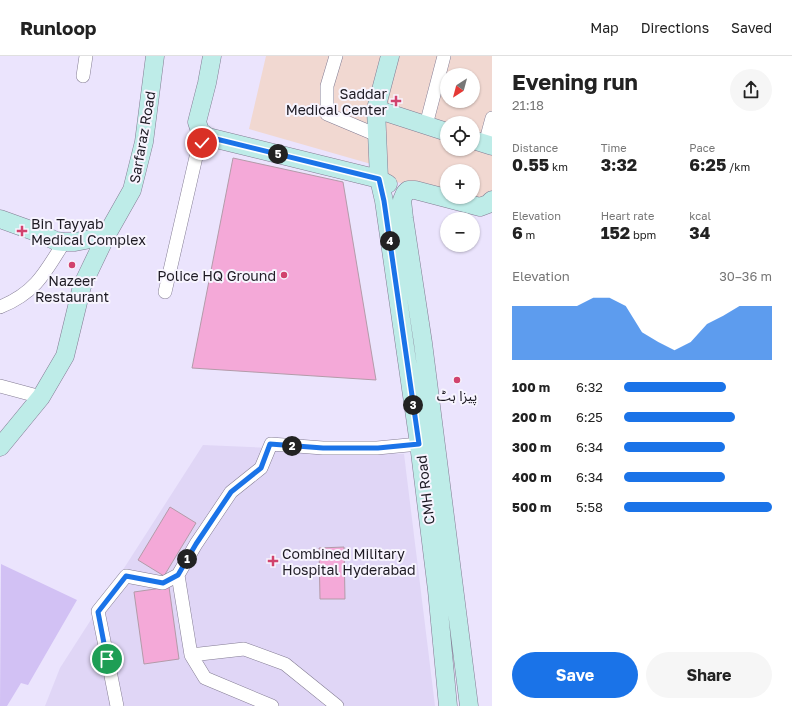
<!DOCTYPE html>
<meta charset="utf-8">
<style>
:root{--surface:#fff;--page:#f6f6f6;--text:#222;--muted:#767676;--line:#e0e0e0;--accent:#1a73e8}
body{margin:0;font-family:"Golos Text","Noto Sans Arabic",sans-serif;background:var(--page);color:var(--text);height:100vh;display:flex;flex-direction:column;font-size:15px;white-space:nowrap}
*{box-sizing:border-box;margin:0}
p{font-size:13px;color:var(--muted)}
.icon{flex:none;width:22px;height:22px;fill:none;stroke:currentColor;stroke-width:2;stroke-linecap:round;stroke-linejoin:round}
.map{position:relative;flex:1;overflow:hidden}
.side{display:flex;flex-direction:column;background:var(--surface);width:300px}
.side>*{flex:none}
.needle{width:26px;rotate:216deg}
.fabs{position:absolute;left:440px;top:12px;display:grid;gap:8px}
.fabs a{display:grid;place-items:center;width:40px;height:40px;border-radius:50%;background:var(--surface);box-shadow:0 1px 3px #0004;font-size:20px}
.pin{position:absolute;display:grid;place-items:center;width:34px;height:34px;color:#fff;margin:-17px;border:2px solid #fff;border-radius:50%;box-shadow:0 1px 4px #0007}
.km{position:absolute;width:20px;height:20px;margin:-10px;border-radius:50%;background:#222;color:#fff;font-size:11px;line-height:20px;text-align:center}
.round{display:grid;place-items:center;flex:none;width:42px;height:42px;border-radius:21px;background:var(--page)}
.headline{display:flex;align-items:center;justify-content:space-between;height:68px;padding:0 20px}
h1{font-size:22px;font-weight:700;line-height:30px}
.stats{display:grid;grid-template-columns:repeat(3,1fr);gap:6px;height:68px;padding:4px 20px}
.stats div{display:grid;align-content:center}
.stats b{font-size:17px;font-weight:700}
.stats small{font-size:11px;font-weight:400}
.stats p{font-size:11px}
.chart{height:112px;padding:8px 20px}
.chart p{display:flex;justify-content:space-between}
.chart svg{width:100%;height:72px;margin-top:4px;fill:var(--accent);opacity:.7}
.action{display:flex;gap:8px;margin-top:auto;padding:8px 20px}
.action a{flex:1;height:46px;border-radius:24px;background:var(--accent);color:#fff;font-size:16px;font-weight:700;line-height:46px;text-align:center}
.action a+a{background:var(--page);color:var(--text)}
ul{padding:0 20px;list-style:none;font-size:13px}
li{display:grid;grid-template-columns:64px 48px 1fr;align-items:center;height:30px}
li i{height:10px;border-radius:5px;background:var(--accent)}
header{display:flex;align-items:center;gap:24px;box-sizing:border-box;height:56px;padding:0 20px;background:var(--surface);border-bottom:1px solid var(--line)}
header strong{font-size:19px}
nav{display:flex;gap:22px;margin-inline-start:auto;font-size:14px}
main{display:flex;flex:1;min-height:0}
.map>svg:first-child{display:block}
.commercial{fill:#f1d8d1;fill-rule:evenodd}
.built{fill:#e0d6f6}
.green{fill:#d2c1f4}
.building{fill:#f4a9d8;stroke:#b39ba9}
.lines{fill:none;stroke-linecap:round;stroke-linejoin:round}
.street-casing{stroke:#837c93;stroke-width:14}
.secondary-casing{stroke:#837c93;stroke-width:19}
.street{stroke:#fff;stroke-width:13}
.secondary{stroke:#beece8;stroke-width:18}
.route-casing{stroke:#fff;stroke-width:8}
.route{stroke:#1a73e8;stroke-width:5}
.poi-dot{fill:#d1436d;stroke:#f7f4fe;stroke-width:1.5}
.labels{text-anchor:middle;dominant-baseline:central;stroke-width:4;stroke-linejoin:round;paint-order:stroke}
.poi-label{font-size:14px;fill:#1d1a23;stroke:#f7f4fe;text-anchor:end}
.street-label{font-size:14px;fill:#1d1a23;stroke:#f7f4fe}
</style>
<header>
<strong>Runloop</strong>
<nav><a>Map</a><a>Directions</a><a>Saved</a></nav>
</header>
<main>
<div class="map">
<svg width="492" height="650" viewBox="0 0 492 650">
<rect width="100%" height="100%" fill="#ebe4fd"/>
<!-- commercial -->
<path class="commercial" d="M266,0H492V134L490,142L482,146L473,141V115H447V139L413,129L379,123L378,110L249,73ZM447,19H473V45H447ZM447,67H473V93H447Z"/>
<!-- built -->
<path class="built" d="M203,389L404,398L435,650H45L60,612Z"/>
<!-- green -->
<path class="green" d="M1,508L77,544L28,629L21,627L7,650H0Z"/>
<!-- building -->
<path class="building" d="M233,102L343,126L376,324L192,312Z
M170,451L196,467L164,520L138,504Z
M344,491L345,543H320L319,492Z
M169,531L179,603L144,608L134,536Z"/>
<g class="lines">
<!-- street casing -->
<g class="street-casing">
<path id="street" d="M336,0L327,30V58L377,79
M83,20L86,0
M426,69L444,0
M485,88L492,62
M165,236L196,101L202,87L208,81
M0,251C35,237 45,217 64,186
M0,330L41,341
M178,519L196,488L231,436L261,412L271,388L323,392H377L419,388
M191,599L205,622L272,650
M117,650L98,555L126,520L163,527L178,519L191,599L244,593L285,608L337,650"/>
</g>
<!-- secondary casing -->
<g class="secondary-casing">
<path id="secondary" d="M212,0L207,27L197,66L200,75L208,81L379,123L388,128
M390,0L376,53L379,123L384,145L419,388L437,534L448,650
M376,53L447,76
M473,84L492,90
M405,137L402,144L404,162L423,287L469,650
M405,137L408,134H415L480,151L488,148L492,144
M0,163L39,177L56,185L64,186H75L106,180
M0,391L41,341L65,300L82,230L106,180L132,134L144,86L155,0"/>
</g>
<!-- street -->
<use href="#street" class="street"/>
<!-- secondary -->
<use href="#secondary" class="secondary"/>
</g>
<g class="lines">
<!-- route casing -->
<g class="route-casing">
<path id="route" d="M107,603L98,556L126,520L163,527L178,519L196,488L231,436L261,412L270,388L323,392H378L419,388L384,145L379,123L208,81L202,87"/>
</g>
<!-- route -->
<use href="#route" class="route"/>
</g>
<!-- markers -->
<g class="poi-dot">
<path d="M394 39h4v4h4v4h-4v4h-4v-4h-4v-4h4z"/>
<path d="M20 169h4v4h4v4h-4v4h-4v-4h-4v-4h4z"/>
<circle cx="72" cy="209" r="4"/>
<circle cx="284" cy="219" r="4"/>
<circle cx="457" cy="324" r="4"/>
<path d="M271 499h4v4h4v4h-4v4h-4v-4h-4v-4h4z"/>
</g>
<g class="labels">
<!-- poi labels -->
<g class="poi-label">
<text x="387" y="37">Saddar<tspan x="387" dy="16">Medical Center</tspan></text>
<text x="31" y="167" text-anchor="start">Bin Tayyab<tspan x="31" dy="16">Medical Complex</tspan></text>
<text x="276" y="219">Police HQ Ground</text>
<text x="72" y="224" text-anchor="middle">Nazeer<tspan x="72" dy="16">Restaurant</tspan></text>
<text x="457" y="339" text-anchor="middle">پیزا ہٹ</text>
<text x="282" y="497" text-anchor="start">Combined Military<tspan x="282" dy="16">Hospital Hyderabad</tspan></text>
</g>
<!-- street labels -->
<g class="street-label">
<text transform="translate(142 81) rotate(-80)">Sarfaraz Road</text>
<text transform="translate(425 434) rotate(-97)">CMH Road</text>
</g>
</g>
</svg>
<div class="fabs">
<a><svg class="needle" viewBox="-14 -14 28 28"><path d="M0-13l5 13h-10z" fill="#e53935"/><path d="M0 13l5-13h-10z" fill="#767676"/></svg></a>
<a><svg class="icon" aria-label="locate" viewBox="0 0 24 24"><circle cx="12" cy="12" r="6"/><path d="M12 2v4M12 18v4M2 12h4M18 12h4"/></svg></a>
<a>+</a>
<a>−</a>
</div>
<div class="pin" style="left:107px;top:603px;background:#1e9e55"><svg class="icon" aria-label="arrive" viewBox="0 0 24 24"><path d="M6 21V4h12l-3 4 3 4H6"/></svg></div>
<div class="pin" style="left:202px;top:87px;background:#d93025"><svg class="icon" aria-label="check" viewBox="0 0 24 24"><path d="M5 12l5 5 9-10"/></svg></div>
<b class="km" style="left:187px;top:503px">1</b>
<b class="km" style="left:292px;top:390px">2</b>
<b class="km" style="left:413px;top:349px">3</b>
<b class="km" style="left:390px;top:185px">4</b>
<b class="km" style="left:278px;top:98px">5</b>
</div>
<section class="side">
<div class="headline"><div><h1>Evening run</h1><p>21:18</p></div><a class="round"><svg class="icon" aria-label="share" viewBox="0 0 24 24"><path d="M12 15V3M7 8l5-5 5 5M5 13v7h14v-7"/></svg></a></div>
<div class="stats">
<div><p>Distance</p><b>0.55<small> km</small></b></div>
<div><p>Time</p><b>3:32</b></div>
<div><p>Pace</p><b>6:25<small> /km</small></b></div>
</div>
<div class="stats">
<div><p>Elevation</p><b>6<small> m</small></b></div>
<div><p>Heart rate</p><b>152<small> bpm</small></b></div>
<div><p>kcal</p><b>34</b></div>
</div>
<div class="chart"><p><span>Elevation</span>30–36 m</p>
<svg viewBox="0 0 160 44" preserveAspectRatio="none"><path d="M0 44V11L10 11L20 11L30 11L40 11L50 6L60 6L70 11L80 27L90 33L100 38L110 33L120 22L130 17L140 11L150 11L160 11V44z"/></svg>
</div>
<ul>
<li><b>100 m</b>6:32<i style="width:69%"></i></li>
<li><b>200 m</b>6:25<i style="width:75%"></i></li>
<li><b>300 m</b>6:34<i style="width:68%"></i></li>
<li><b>400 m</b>6:34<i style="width:68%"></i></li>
<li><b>500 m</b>5:58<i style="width:100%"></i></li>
</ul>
<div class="action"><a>Save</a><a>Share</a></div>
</section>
</main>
